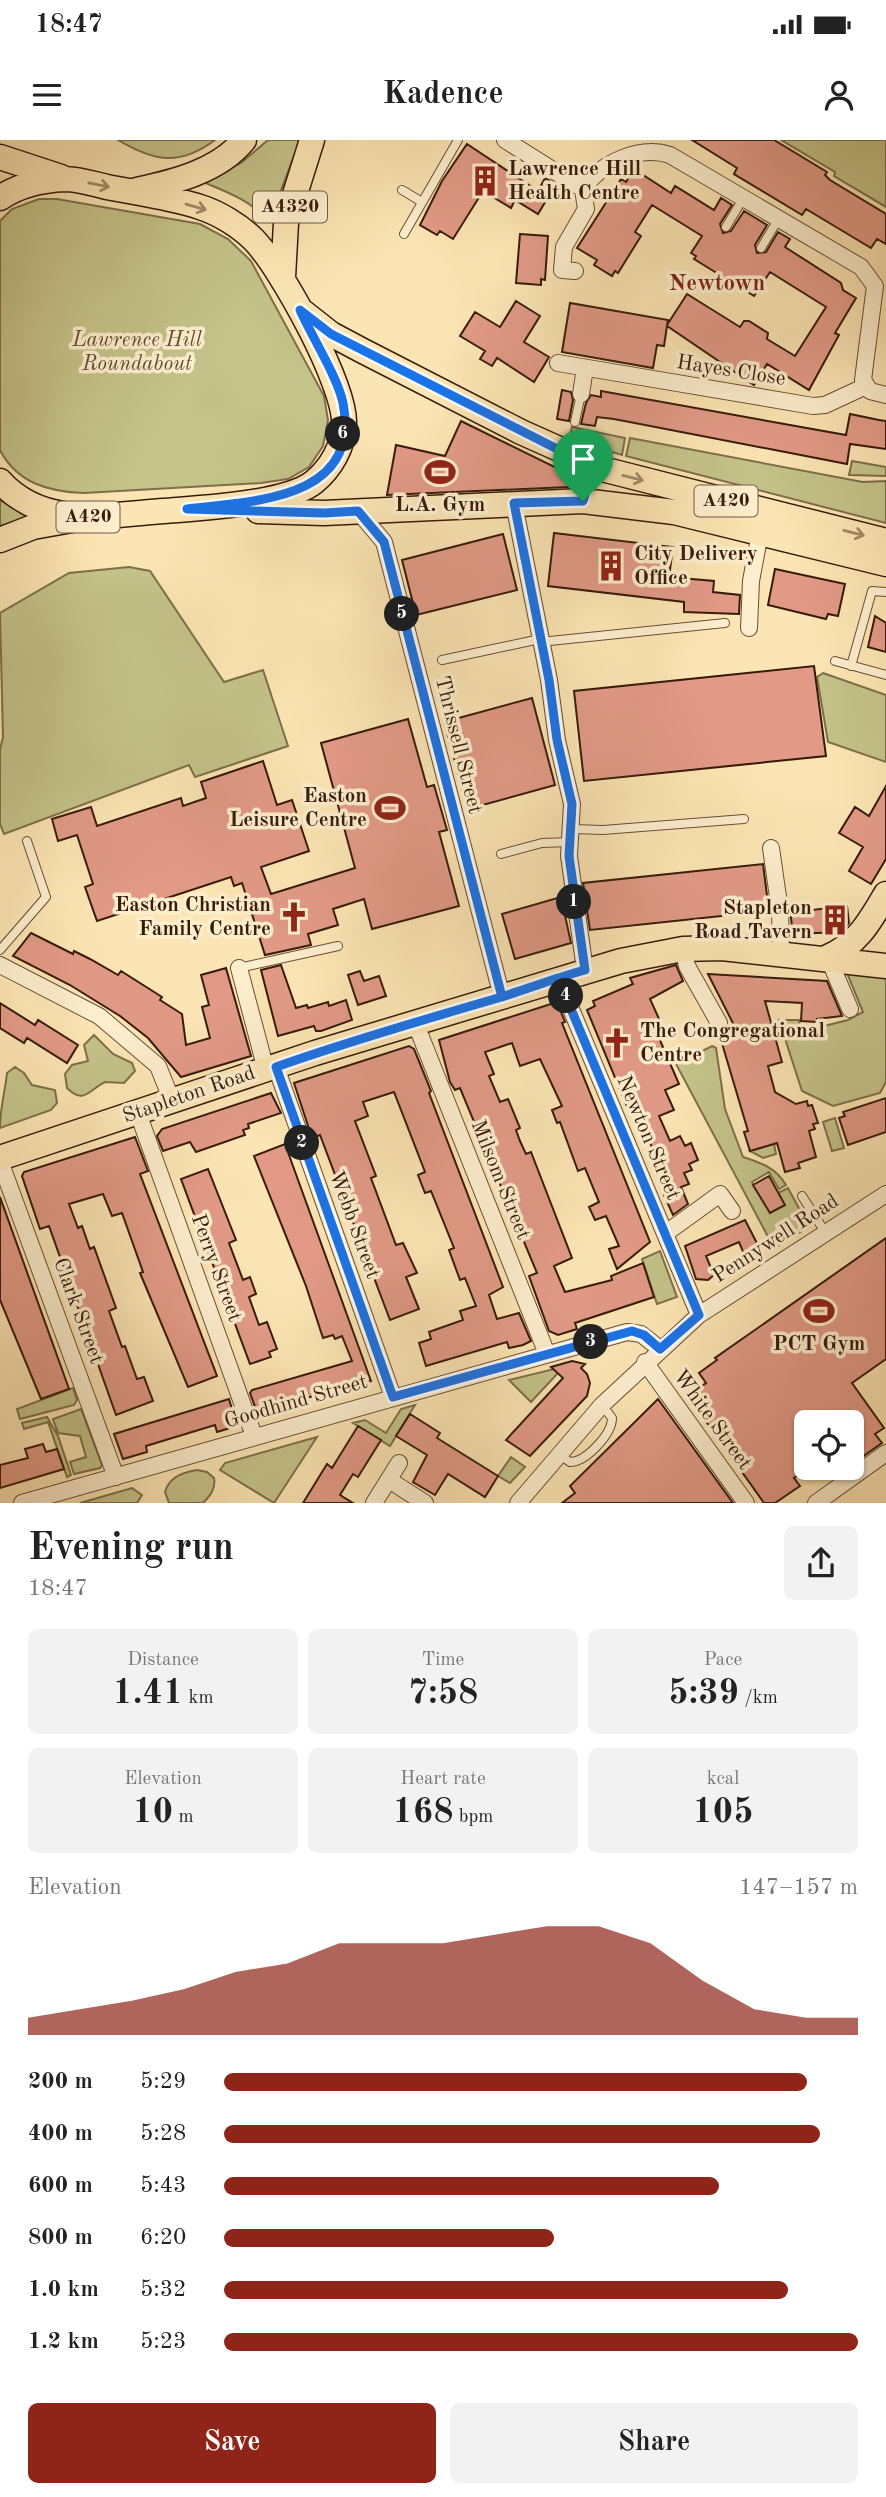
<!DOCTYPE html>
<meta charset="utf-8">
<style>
:root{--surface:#fff;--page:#f2f2f2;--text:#222;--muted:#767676;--accent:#8f2418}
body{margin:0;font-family:"Old Standard TT",serif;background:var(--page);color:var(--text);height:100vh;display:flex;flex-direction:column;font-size:26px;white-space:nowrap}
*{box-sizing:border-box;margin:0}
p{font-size:23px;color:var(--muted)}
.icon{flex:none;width:38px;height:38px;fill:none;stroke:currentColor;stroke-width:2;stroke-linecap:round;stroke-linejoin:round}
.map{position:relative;height:1363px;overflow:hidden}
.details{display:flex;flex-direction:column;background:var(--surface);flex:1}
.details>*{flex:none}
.controls{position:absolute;left:794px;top:1270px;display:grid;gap:14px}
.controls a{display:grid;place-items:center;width:70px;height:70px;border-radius:10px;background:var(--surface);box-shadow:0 2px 5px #0004;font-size:35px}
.pin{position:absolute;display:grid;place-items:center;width:60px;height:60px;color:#fff;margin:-72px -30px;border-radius:50% 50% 50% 0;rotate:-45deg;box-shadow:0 0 7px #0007}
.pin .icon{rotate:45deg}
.km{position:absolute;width:35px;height:35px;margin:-18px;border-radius:50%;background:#222;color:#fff;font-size:19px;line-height:35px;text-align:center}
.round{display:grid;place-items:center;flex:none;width:74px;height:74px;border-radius:10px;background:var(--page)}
.head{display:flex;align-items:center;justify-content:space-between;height:119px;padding:0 28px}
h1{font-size:38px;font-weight:700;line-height:52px}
.figures{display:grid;grid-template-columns:repeat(3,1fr);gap:10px;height:119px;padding:7px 28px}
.figures div{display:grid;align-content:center;border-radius:10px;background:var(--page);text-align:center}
.figures b{font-size:35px;font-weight:700}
.figures small{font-size:19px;font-weight:400}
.figures p{font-size:19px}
.chart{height:196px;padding:14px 28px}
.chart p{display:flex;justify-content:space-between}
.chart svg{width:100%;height:126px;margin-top:7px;fill:var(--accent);opacity:.7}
.cta{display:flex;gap:14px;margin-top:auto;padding:14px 28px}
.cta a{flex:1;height:80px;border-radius:10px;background:var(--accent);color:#fff;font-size:28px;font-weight:700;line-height:80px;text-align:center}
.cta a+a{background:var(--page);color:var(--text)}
ul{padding:0 28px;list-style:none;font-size:23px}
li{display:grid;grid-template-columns:112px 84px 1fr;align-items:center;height:52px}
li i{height:18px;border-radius:9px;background:var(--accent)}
.status{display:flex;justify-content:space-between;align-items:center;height:49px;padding:0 35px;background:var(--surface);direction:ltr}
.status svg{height:19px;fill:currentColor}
header{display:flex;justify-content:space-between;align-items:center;height:91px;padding:0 28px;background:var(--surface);font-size:32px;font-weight:700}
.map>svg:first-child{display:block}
.green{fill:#c4c389;stroke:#7e6f4a;stroke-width:2}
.building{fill:#e29a87;stroke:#371b0a;stroke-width:2}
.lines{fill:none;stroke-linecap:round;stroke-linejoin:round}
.lane-casing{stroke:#684e34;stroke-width:10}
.street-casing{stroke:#684e34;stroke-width:18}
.primary-casing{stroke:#371b0a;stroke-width:27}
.lane{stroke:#fdeece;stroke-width:8}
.street{stroke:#fdeece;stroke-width:16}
.primary{stroke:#fce5b4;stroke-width:24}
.oneway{stroke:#a38a68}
.route-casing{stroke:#fff;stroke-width:14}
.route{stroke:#1a73e8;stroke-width:9}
.labels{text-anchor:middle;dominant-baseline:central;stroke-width:7;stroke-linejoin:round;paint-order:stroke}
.shield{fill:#fdeece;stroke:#725a45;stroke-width:2}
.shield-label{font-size:19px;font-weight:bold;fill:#371b0a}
.poi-label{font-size:21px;font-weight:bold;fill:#371b0a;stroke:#fdeece;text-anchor:start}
.park-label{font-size:21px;font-style:italic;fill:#614d30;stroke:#fdeece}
.street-label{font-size:21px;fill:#371b0a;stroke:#fdeece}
.neighbourhood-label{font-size:23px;font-weight:bold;fill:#7a1f14;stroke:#fdeece}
</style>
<div class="status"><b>18:47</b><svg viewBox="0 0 49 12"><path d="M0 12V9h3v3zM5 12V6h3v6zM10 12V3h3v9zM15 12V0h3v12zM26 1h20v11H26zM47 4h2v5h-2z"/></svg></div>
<header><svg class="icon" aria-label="menu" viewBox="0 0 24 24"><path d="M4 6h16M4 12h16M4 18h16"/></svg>Kadence<svg class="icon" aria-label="person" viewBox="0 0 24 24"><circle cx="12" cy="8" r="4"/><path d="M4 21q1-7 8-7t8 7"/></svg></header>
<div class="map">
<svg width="886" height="1363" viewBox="0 0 886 1363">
<rect width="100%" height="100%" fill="#fce5b4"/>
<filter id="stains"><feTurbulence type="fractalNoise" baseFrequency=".00286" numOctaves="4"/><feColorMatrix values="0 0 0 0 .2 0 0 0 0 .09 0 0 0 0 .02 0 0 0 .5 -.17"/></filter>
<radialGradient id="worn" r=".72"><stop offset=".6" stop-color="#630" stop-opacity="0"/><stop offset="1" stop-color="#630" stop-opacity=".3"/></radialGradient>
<!-- green -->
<path class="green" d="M118,0H215C179,27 153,21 118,0Z
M268,0H300L269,82C252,61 227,52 203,42L241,23Z
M781,0H886V67L834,36L835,32Z
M39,59H57L200,84L228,99L251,121L324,256L328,280L323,306L309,327L288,339L261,343L84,353C49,352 17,343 0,310V81L12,69Z
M572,287L625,298L622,315L569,299Z
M630,298L863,342L886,341V383L626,316Z
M852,321L886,327V336L849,335Z
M0,360L27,374L25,379L0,386Z
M129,427L150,431L224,542L263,530L288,606L195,637L189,625L4,694L0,684V610L3,597L0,473L69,433Z
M823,533L886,555V622L828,602L817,537Z
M847,833L886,835V942L880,953L833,966L802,951L779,880H799L800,892L848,880L863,872Z
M94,895L113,914L132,923L135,931L124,943L105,942C89,950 84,965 67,948L65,934L72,925L88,921L84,905Z
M712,906L716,908L725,969L743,1017C762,1023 776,1028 786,1045L779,1049L769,1032L752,1042L770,1073L785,1065L778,1053L788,1048L809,1087L774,1108L676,924Z
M15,927L24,933L32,945L55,950L57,963L51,970L0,988C0,967 5,953 7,933Z
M835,978L844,1008L832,1011L823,982Z
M774,1004L776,1014L763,1018L750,1011Z
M660,1111L677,1157L657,1164L642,1119Z
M554,1229L558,1233L531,1262L509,1240Z
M73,1248L77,1260L74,1265L20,1279L17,1269Z
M415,1265L390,1306L353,1283L365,1280L386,1293L401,1269Z
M81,1269L102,1325L100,1328L74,1334L70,1322L86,1317L80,1296L58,1293L53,1279Z
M47,1277L58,1296L71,1335L67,1337L48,1282L24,1289L22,1283Z
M317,1297L274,1363L220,1330L225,1323Z
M511,1317L525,1327L510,1343L498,1336Z
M197,1330L207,1332L214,1338C216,1349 210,1356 203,1363H169L165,1352C169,1337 183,1332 197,1330Z
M132,1348L142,1355L137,1363H80Z"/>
<!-- building -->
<path class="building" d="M692,0H774L827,32L825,35L830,40L886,74V104L877,99L871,108L806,69L802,75L734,34L737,28Z
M467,4L538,51L545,38L556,44L538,74L515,60L511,68L483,51L453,99L440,91L437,95L420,85L442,41Z
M634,29L671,53L675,46L714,70L721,58L732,65L720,84L723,93L731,91L744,71L767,85L755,105L757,113L766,112L778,92L790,99L785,107L841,143L843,150L856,158L835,193L839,195L809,250L767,224L754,245L667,186L664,206L657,205L653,228L562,212L570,163L668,180L667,185L687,154L740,187L744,181H749L768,193L767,199L795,216L826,167L770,132L754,156L694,119L696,116L691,113L702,96L652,65L635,92L641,96L618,133L615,131L612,136L594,125L597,120L577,108L621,39L626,42Z
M520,94L548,96L545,140L541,139V145L516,143Z
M516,161L540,176L524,202L549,217L534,242L497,218L492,226L480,219L485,211L460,196L475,172L500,187Z
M562,250L571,252L573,260L569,281L557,279Z
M601,251L846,295L850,274L879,280L886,281V309L850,304L847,324L614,279L597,277L595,286L581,284L586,263L591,255L601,257Z
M461,281L569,334L577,343L568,347L387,355L396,305L445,316Z
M554,393L673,407L669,437L714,441L713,452L740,455L739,474L684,472V462L548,446Z
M503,394L517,450L416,475L402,420Z
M775,429L845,444L838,476L828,474L826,479L768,465Z
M875,476L886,483V512L868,507Z
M814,526L826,616L584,641L574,551Z
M532,558L555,645L468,669L444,582Z
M408,579L427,647L434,645L447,690L439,692L459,766L372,789L364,759L333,769L338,785L308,794L311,805L265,815L242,743L234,746L231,737L97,781L85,747L93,744L77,695L58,701L52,679L91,667L97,686L181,658L183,666L206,658L201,642L263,621L277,665L292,660L309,711L261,727L271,754L355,728L321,603Z
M886,646V719L871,744L849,731L863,707L839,693L855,667L869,676Z
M763,724L769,771L590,790L583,743Z
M561,757L571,803L515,819L502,774Z
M802,762L803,771L847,766L849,783L841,792L793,794L789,763Z
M31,793L73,814L74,811L90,819L118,835L121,831L162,857L160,860L182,874L186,905L210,898L202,867L209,865L201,835L226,828L251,916L181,937L148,898L120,876L70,845L13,816Z
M281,825L296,868L307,865L308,868L328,862L329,866L346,860L352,880L321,891H316L314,886L278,896L261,830Z
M676,825L683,841L650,859L660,881L653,884L679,944L665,950L674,970L659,976L670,1001L680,996L685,1006L691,1003L698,1020L689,1024L692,1030L684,1033L689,1044L681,1047L688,1064L673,1075L664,1055L671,1051L634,966L628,969L587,870L595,866L593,861L633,844L630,838Z
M360,831L364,841L379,836L386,856L358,865L348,835Z
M708,834L827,841L842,876L817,879V882L801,881L802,863L765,861L782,922L768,926L775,952L796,964L807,961L808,966L812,965L818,983L813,984L815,989L809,991L816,1017L798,1023L800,1028L785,1032L777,1003L750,1011L744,992L748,991L721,900L739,895Z
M557,862L565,882L562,883L650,1102L617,1129L609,1109L619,1106L606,1076L595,1080L589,1067L599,1062L585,1028L578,1031L560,982L557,983L552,970L562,966L540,919L520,926L512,903L485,912L494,934L489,936L500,962L508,959L520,988L516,990L520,1001L526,1014L531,1012L572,1118L554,1126L565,1152L612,1140L611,1136L643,1123L654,1157L575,1183L577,1189L558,1195L549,1191L529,1136L537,1133L460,948L455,950L450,942L439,900Z
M0,863L35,885L38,880L78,905L67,923L27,898L24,903L0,888Z
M409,906L414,909L431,951L429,953L503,1147L489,1155L497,1179L519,1173L531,1201L523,1205L509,1208L507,1202L426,1226L419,1203L431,1199L429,1192L463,1180L460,1171L476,1166L465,1138L460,1140L449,1110L454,1108L431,1051L425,1053L418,1035L425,1032L394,952L363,962L368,976L355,981L376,1036L371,1038L396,1105L403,1103L417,1133L406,1137L419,1169L390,1180L320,995L312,998L294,943Z
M271,953L281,973L248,984L249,988L243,990L245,995L196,1012L190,1002L163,1011L157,996L162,989Z
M886,958V992L848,1005L839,978L845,976L843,972Z
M135,997L148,1031L140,1034L217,1236L188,1247L140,1133L143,1132L122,1073L112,1076L103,1054L69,1064L78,1088L82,1086L90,1109L94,1107L116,1168L109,1171L122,1207L125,1206L137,1239L144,1237L153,1261L116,1275L49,1086L40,1089L22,1036L24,1032Z
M285,1004L371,1241L361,1244L360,1241L282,1266L284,1272L264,1278L258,1275L250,1253L252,1250L352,1221L342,1196L335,1199L333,1195L323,1198L306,1146L254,1016Z
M208,1029L236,1100L229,1103L243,1140L250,1137L256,1154L249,1157L259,1185L267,1182L277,1209L269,1212L271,1217L250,1224L181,1039Z
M769,1036L785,1065L770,1073L753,1045Z
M0,1057L69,1249L41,1259L0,1160Z
M745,1080L761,1111L760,1116L754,1121H747L739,1102L706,1116L714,1135L708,1140L696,1139L685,1106Z
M886,1098V1219L852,1243L884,1288L875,1294L882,1303L852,1324V1283H807V1329L794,1338L800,1346L775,1363H764L688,1256L706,1243L699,1233L717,1220L715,1218Z
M572,1221L585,1224L581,1228L587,1234L590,1243L587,1256L530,1316L506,1300L563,1238L551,1227Z
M229,1259L237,1286L217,1292L215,1285L146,1306L147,1312L123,1319L114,1294Z
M658,1259L733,1363H562L575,1353L570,1346Z
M410,1274L440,1293L437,1298L498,1336L485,1357L448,1334L435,1355L413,1342L427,1315L396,1296Z
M358,1286L381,1300L358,1337L353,1334L340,1355L353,1363H303L327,1324L332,1328Z
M43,1304L46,1312L57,1309L64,1329L0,1348V1325L28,1318L25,1309Z"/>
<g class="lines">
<!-- lane casing -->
<g class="lane-casing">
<path id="lane" d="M402,50L422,62
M726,87L744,57
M404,94L458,0
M761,108L779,78
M575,282L581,254
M540,502L725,483
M442,520L540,499
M835,521L886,535
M851,526L872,451L886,452
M573,689L603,690L744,679
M501,714L542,703L569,702
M0,810L46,757L27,701
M239,828L338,806
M802,1056L825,1092
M558,1314L570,1322C586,1322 612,1294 612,1278L602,1265"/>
</g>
<!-- street casing -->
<g class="street-casing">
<path id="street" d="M505,0L583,49C600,23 640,5 670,15L861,127L875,146L863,240L870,251L886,255
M575,131L562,130L564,107L586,69L583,49
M558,223L813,266L825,265L866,246
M581,254L585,228
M514,364L549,540L557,600L572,664L569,716L585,830
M358,371L384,402L502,857
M749,488L751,441L760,393
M771,708L780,771L781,813
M683,809L687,826L719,883
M828,817L850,869
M0,825L99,876L158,926L172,961
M239,828L266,930
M558,838L699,1175
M415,882L547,1214
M276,927L393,1257
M138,973L254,1296
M0,1021L116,1337
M666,1093L720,1054L732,1071
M645,1222L746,1363
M389,1340L425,1363
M22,1363L627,1192L641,1194L660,1209
M374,1363L399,1323
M518,1363L602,1265L699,1175L886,1054
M816,1363L886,1313"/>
</g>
<!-- primary casing -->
<g class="primary-casing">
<path id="primary" d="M0,17L61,37
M137,50C174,42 219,31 244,0
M0,58C19,45 42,40 65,39C78,39 94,44 107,47C137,53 170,57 200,67C219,73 240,86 254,100C282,129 345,245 344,283C344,306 331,328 314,342C287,364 200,368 164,371C107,375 43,389 0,341
M283,137L286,83L312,0
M303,172L331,194L361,210L521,292L606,330L886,401
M258,371L324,373L583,361L674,372L886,424
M0,400L33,387L72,380
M828,817C858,804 870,781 886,754
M0,1018L315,913L621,821L683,809L722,808L886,826"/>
</g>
<!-- lane -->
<use href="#lane" class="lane"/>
<!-- street -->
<use href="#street" class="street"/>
<!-- primary -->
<use href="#primary" class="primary"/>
</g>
<!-- one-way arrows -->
<defs><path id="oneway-shaft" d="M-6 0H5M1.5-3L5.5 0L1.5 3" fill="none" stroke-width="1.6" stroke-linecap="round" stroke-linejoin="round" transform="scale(1.75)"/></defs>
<g class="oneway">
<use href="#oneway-shaft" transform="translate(99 45) rotate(11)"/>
<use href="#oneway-shaft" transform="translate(196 67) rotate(16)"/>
<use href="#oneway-shaft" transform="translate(633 338) rotate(14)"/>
<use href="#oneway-shaft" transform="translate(854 393) rotate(14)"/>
</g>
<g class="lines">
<!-- route casing -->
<g class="route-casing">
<path id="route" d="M583,361L514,363L549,540L557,600L572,664L569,716L585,830C556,838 527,849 498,858C423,880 349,901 276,927L393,1257L632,1191L644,1195L660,1209L699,1175L558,838L502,857L384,402L358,371L324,373L187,369C252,361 362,361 343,263C338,238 311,195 300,170L331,194L569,315L589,342L583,361"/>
</g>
<!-- route -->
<use href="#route" class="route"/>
</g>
<!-- icons -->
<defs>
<g id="building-bare" transform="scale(2.415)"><path d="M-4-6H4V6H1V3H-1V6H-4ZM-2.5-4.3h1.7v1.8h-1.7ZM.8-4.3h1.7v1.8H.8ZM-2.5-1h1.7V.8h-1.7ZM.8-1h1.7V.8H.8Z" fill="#8f2418" stroke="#fdeece" stroke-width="2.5" paint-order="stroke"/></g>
<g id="stadium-bare" transform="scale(2.415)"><path d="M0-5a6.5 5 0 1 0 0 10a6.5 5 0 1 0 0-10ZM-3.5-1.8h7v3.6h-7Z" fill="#8f2418" stroke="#fdeece" stroke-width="2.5" paint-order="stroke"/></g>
<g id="church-bare" transform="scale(2.415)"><path d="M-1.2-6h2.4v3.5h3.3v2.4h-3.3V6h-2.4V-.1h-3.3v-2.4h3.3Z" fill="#8f2418" stroke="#fdeece" stroke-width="2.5" paint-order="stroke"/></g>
</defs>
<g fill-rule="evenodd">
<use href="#building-bare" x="485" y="41"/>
<use href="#stadium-bare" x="440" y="332"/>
<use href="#building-bare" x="611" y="426"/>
<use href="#stadium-bare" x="390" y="668"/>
<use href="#church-bare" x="294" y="777"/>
<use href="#building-bare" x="835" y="780"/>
<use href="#church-bare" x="617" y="903"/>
<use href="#stadium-bare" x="819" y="1171"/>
</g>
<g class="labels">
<!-- shield labels -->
<g class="shield">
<rect x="253" y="51.5" width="74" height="31" rx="5"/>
<rect x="694.5" y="345.5" width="63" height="31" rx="5"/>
<rect x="56.5" y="361.5" width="63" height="31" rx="5"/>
</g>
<g class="shield-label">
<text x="290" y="67">A4320</text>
<text x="726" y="361">A420</text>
<text x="88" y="377">A420</text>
</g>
<!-- poi labels -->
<g class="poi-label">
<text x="508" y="29">Lawrence Hill<tspan x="508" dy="24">Health Centre</tspan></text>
<text x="440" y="365" text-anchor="middle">L.A. Gym</text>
<text x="634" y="414">City Delivery<tspan x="634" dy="24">Office</tspan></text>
<text x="367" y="656" text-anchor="end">Easton<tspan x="367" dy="24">Leisure Centre</tspan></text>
<text x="271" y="765" text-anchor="end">Easton Christian<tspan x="271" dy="24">Family Centre</tspan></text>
<text x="812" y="768" text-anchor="end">Stapleton<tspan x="812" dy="24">Road Tavern</tspan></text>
<text x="640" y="891">The Congregational<tspan x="640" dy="24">Centre</tspan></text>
<text x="819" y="1204" text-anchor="middle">PCT Gym</text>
</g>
<!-- park labels -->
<g class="park-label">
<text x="137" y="200">Lawrence Hill<tspan x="137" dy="24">Roundabout</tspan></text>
</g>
<!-- street labels -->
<g class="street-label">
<text transform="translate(731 231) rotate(9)">Hayes Close</text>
<text transform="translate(458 605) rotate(76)">Thrissell Street</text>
<text transform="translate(189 955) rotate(-19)">Stapleton Road</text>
<text transform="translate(648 998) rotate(67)">Newton Street</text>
<text transform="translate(500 1040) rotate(68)">Milsom Street</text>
<text transform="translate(354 1085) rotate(70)">Webb Street</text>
<text transform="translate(776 1099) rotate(-33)">Pennywell Road</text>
<text transform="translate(216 1128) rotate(70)">Perry Street</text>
<text transform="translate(78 1171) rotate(70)">Clark Street</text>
<text transform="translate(296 1262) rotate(-16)">Goodhind Street</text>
<text transform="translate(712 1280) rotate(54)">White Street</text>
</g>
<!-- neighbourhood labels -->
<g class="neighbourhood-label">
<text x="717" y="143">Newtown</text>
</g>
</g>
<rect width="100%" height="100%" filter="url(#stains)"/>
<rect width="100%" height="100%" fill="url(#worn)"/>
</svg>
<div class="controls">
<a><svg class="icon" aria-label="locate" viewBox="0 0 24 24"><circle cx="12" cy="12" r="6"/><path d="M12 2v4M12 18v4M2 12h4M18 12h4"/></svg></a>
</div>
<div class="pin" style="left:583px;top:361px;background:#1e9e55"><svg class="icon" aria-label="arrive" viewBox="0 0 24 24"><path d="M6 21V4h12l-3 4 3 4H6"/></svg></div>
<b class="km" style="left:574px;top:762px">1</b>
<b class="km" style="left:302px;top:1003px">2</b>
<b class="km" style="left:591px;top:1202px">3</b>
<b class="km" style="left:566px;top:856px">4</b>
<b class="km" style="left:402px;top:474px">5</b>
<b class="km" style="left:343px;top:294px">6</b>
</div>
<section class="details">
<div class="head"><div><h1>Evening run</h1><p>18:47</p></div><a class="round"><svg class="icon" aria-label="share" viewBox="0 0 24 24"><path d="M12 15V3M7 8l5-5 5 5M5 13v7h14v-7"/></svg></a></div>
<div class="figures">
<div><p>Distance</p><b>1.41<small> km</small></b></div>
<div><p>Time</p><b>7:58</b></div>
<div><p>Pace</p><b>5:39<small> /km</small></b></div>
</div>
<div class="figures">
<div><p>Elevation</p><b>10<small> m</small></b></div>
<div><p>Heart rate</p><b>168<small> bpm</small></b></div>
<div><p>kcal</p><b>105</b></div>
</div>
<div class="chart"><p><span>Elevation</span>147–157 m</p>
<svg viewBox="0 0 160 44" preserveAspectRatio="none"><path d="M0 44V38L10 35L20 32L30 28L40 22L50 19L60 12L70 12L80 12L90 9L100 6L110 6L120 12L130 25L140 35L150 38L160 38V44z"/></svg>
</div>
<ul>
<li><b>200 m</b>5:29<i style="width:92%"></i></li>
<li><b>400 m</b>5:28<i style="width:94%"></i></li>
<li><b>600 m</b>5:43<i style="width:78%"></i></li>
<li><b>800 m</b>6:20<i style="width:52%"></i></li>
<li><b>1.0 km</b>5:32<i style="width:89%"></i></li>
<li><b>1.2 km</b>5:23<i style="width:100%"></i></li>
</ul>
<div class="cta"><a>Save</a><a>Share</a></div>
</section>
